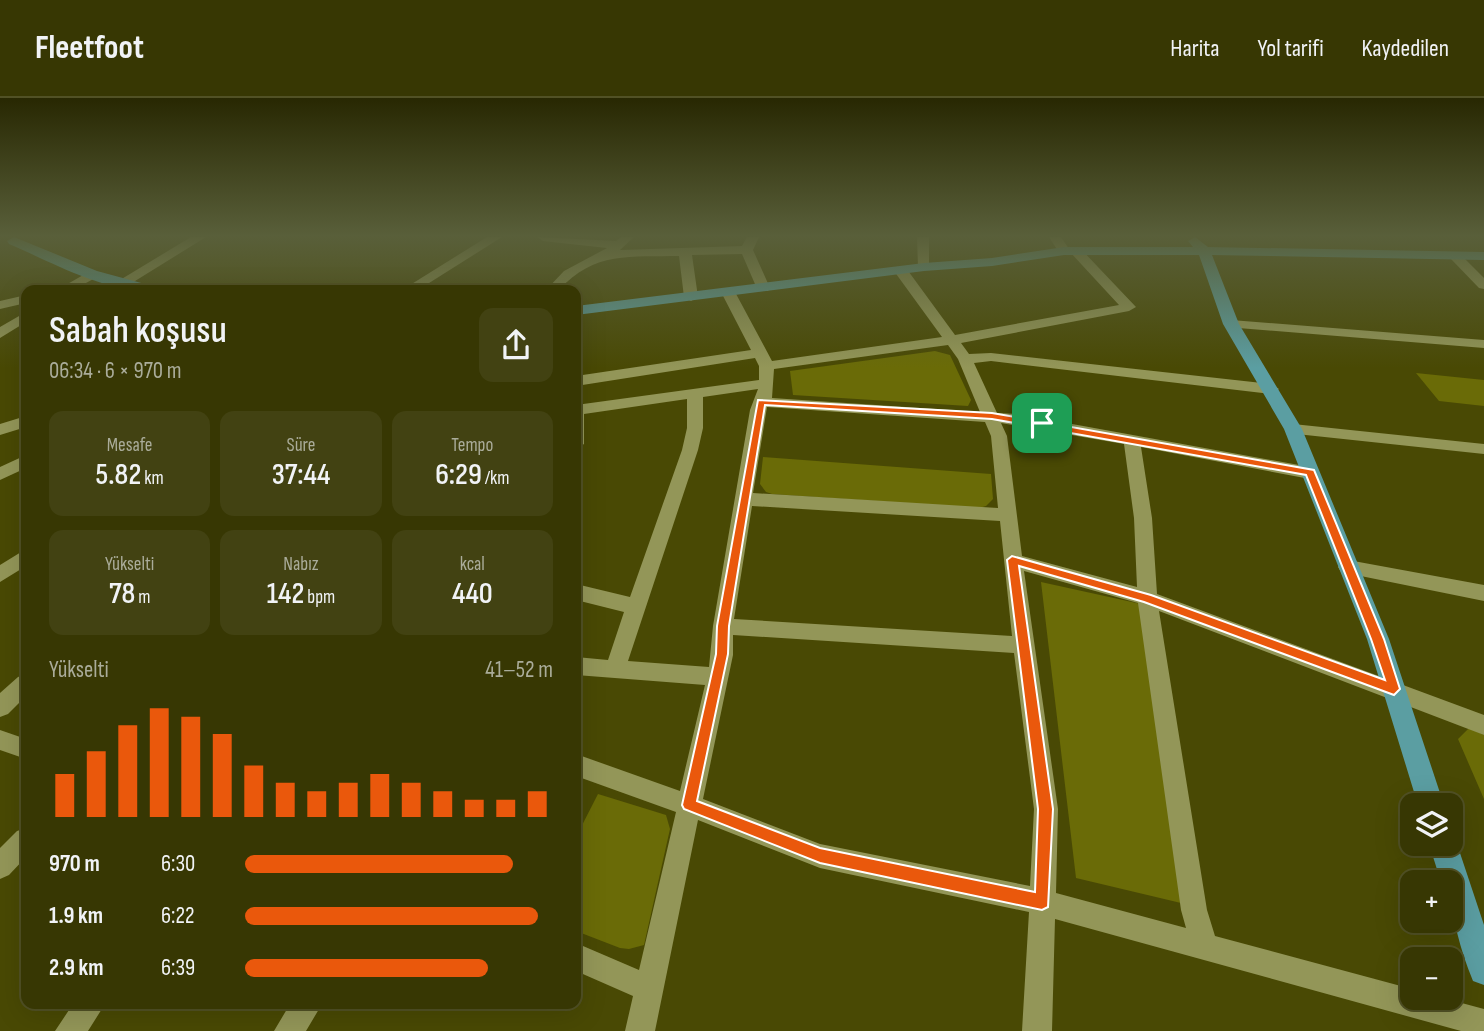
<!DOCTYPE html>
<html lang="tr">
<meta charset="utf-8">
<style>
:root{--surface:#373703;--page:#424212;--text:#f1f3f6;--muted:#aaac9a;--line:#515125;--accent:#ea580c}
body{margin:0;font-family:"Sofia Sans Condensed",sans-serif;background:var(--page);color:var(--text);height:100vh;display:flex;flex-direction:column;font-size:26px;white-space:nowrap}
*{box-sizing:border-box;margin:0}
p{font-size:23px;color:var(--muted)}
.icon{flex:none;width:38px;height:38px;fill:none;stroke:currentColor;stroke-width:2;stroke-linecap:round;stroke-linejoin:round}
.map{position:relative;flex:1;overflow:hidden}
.panel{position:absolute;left:21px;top:187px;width:560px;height:724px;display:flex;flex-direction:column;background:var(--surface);border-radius:14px;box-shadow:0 7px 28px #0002,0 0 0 2px var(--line)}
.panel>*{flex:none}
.tools{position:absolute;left:1400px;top:695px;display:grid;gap:14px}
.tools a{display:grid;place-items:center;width:63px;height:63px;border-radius:14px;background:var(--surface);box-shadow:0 7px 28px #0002,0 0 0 2px var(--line);font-size:35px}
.pin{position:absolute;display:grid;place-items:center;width:60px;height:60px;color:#fff;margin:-30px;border-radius:14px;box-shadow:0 4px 10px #0006}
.round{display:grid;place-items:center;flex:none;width:74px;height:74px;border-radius:14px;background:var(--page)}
.head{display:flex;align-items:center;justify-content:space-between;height:119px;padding:0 28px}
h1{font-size:38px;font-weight:600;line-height:52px}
.stats{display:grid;grid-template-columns:repeat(3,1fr);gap:10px;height:119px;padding:7px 28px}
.stats div{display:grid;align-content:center;border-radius:14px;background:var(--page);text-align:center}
.stats b{font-size:30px;font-weight:600}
.stats small{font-size:19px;font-weight:400}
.stats p{font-size:19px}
.chart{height:196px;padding:14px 28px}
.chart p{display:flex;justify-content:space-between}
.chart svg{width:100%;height:126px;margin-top:7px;stroke:var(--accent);stroke-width:6}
ul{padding:0 28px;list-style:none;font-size:23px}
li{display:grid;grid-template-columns:112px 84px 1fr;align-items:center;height:52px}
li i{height:18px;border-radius:9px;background:var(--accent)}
header{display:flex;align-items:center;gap:42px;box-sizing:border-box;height:98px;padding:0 35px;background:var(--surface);border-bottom:2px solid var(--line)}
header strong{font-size:33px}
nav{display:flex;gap:38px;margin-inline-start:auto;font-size:24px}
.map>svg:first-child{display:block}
.green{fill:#6a6b07}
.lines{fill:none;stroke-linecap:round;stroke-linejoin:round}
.minor{fill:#939658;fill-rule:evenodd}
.major{fill:#5b9ea2;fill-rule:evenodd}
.route{fill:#ea580c;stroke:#fff;stroke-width:2;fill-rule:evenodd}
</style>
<header>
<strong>Fleetfoot</strong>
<nav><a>Harita</a><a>Yol tarifi</a><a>Kaydedilen</a></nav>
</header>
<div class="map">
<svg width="1484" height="933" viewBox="0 0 1484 933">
<rect width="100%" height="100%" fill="#494904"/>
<!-- green -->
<path class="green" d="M935,253L950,257L971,302L968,308L793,297L790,273Z
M1416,275L1484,282V308L1439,303Z
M763,359L991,376L993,401L986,408L979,410L772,396L766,394L760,386Z
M1041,484L1141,506L1181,805L1076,780Z
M1469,630L1484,637V701L1458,641Z
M598,696L666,717L670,731L644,847L629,851L620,850L576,833V739Z"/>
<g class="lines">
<!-- minor -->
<path class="minor" d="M191,139H206L127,188L122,189L115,185Z
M487,139H502L418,192H402Z
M537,139L616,143L621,139H634L620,152L742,148L747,139H759L753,152L770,190L768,193H758L742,156L692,157L698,199L691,203L684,199L679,158C631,159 594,153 559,192H546L564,173L607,150L543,143Z
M917,139H929V172H919L918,169Z
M1049,139H1061L1069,151L1079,149L1136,209L1129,213L961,245L969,256L991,255L1271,286L1279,291L1271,296L991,263L974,265L997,315L1017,316L1310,369L1319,375L1310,381L1141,349L1152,420L1157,496L1484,617V637L1159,513L1207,812L1215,838L1412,891V900H1443L1484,911V933H1461L1055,821L1052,933H1022L1029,814L820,770L698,722L655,933H625L633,898L576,873V845L639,872L676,714L576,678V656L680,693L705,587L576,577V559L608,562L624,514L576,502V486L630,499L682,352L687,330V301L584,316V346L576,351V307L759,282V268L755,260L576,288V278L751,252L721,194L728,190L735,194L772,263L942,239L894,173L901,169L906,170L955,237L1119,207L1070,154L1060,156ZM948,247L958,261L980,314L772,300L774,271ZM758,291L750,312L713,528L709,569L628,563L698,352L703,330V299ZM767,309L985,324L991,338L998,410L753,395ZM1001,325L1124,346L1134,420L1137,489L1022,458L1007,338ZM752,408L1000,423L1012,538L734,521ZM1024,473L1138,505L1181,812L1186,830L1056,795L1058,711ZM733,537L1014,555L1034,711L1030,788L820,746L703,701L733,557Z
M1455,154L1459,155L1484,180V191L1479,190L1451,161L1449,158Z
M92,172L99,176L97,179L73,192H57Z
M26,197V205L0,211V203Z
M26,214V224L0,240V229Z
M1231,222L1484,242V250L1226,229V223Z
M26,318V329L0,337V326Z
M1293,326L1484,346V356L1287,335L1285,331Z
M26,357V370L0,382V369Z
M26,451V468L0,484V467Z
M1348,462L1484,487V503L1341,474L1338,469L1341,464Z
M26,576V598L8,616L0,619V595L18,579Z
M0,632L26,641V661L0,652Z
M26,730V759L9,777L0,781V750L17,733Z
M73,906H105L88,933H55Z
M290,906H322L306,933H274Z"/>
<!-- major -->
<path class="major" d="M14,139L97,173L156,189L158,192C108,197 54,165 9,146L7,143Z
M1195,139L1208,149L1484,154V162L1212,157L1239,226L1302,331L1389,541L1444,707H1418L1367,541L1284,331L1223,226L1199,157H1064L992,168L924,173L576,217V208L924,165L992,160L1064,149H1193L1188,143Z
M1451,736L1457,746L1484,827V887L1473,883C1460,851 1451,819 1451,784H1441L1429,746H1451Z"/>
</g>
<!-- sky -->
<linearGradient id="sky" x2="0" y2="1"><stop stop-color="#282802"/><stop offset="0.51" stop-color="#595f3a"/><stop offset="1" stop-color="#595f3a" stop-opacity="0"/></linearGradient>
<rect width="1484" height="270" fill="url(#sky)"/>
<!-- route -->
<path class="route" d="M758,302L992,315L1314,372L1384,541L1400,591L1394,597L1144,504L1019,468L1053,711L1048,809L1042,812L820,765L684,711L682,707L716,556L717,528ZM765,307L992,321L1306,377L1371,541L1385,582L1151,497L1012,458L1007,462L1038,711L1035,794L820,750L697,703L728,556L729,528Z"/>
</svg>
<div class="tools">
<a><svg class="icon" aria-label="layers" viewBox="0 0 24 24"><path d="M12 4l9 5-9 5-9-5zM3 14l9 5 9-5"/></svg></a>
<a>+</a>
<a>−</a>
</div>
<div class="pin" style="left:1042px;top:325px;background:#1e9e55"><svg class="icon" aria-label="arrive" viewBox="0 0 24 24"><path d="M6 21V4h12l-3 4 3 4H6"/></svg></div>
<section class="panel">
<div class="head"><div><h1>Sabah koşusu</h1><p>06:34 · 6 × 970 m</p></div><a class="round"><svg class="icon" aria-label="share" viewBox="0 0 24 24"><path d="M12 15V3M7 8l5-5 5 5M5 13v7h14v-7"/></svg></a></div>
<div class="stats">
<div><p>Mesafe</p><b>5.82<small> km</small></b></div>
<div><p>Süre</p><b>37:44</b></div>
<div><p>Tempo</p><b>6:29<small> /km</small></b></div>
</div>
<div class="stats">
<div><p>Yükselti</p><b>78<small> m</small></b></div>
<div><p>Nabız</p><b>142<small> bpm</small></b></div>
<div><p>kcal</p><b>440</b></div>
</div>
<div class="chart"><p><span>Yükselti</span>41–52 m</p>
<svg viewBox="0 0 160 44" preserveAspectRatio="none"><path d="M5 44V29M15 44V21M25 44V12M35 44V6M45 44V9M55 44V15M65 44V26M75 44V32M85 44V35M95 44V32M105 44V29M115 44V32M125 44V35M135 44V38M145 44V38M155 44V35"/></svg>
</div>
<ul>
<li><b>970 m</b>6:30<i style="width:87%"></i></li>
<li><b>1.9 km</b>6:22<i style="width:95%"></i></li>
<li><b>2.9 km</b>6:39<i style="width:79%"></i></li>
</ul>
</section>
</div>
